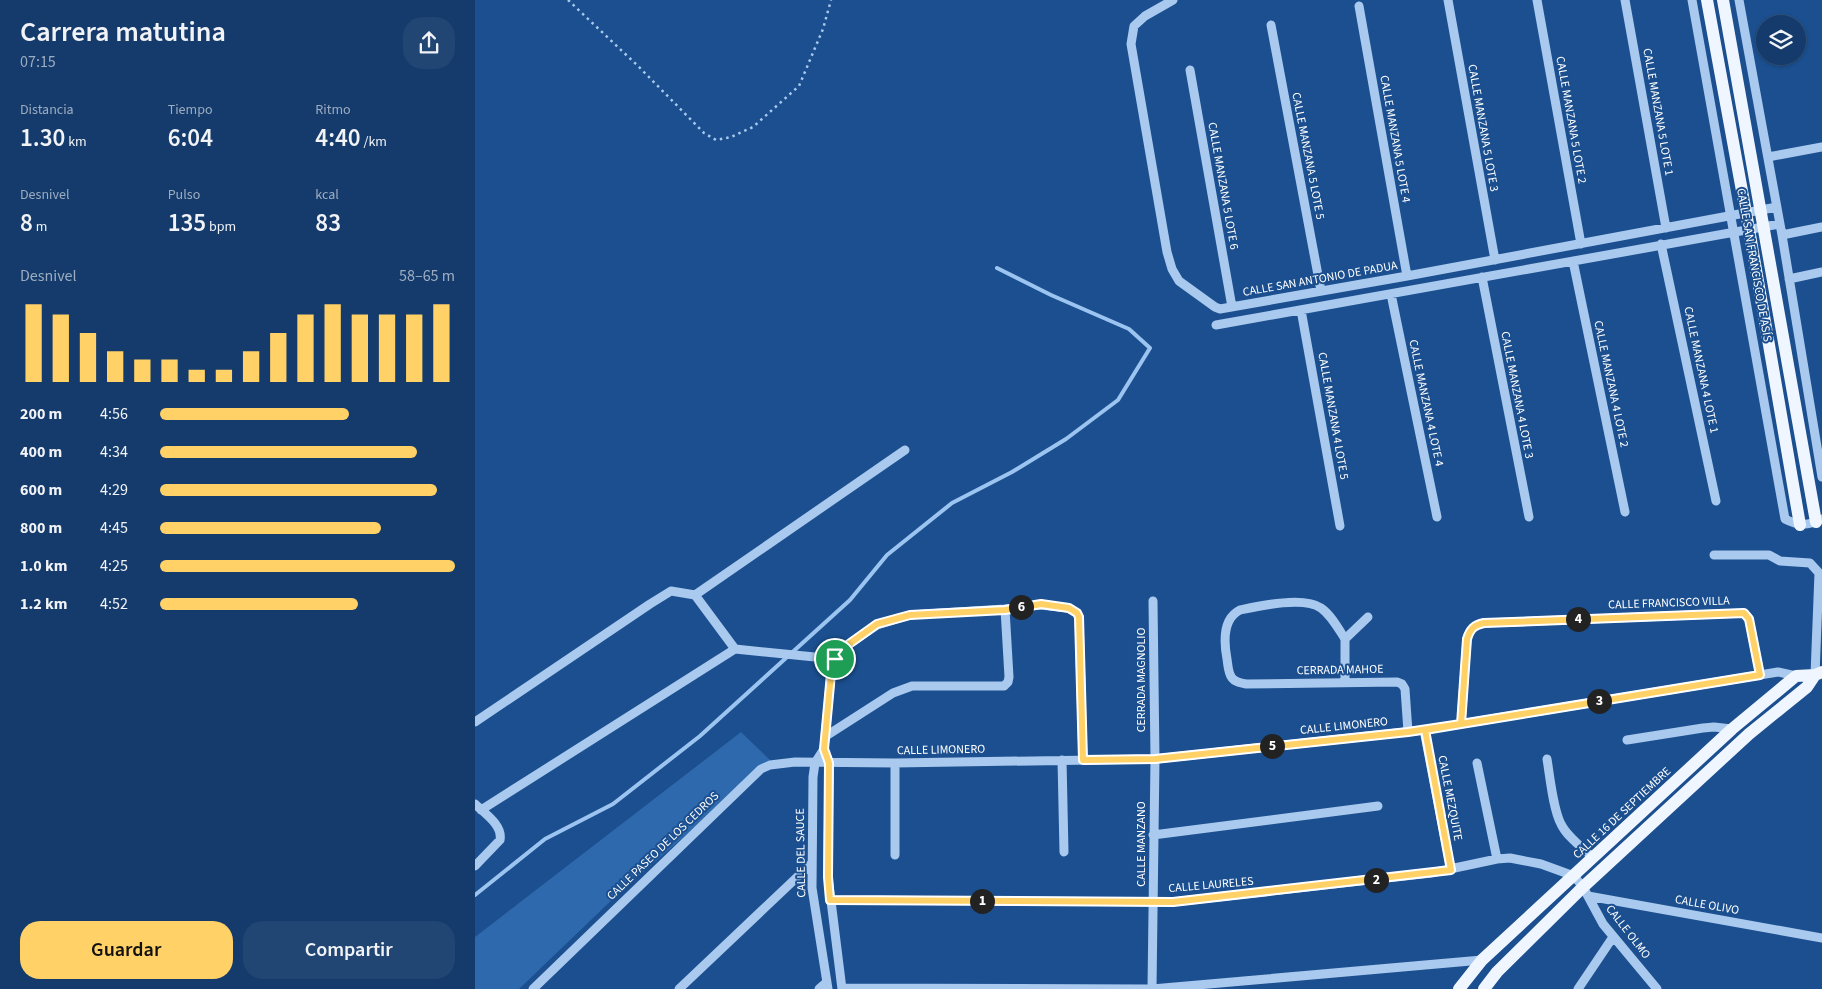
<!DOCTYPE html>
<html lang="es">
<meta charset="utf-8">
<style>
:root{--surface:#143b6b;--page:#214673;--text:#f1f3f6;--muted:#9dadc1;--line:#33557e;--accent:#ffd166}
body{margin:0;font-family:"Source Sans 3",sans-serif;background:var(--page);color:var(--text);height:100vh;display:flex;flex-direction:column;font-size:19px;white-space:nowrap}
*{box-sizing:border-box;margin:0}
p{font-size:16px;color:var(--muted)}
.icon{flex:none;width:28px;height:28px;fill:none;stroke:currentColor;stroke-width:2;stroke-linecap:round;stroke-linejoin:round}
.map{position:relative;flex:1;overflow:hidden}
.drawer{display:flex;flex-direction:column;background:var(--surface);width:475px}
.drawer>*{flex:none}
.tools{position:absolute;left:1281px;top:15px;display:grid;gap:10px}
.tools a{display:grid;place-items:center;width:50px;height:50px;border-radius:50%;background:var(--surface);box-shadow:0 1px 4px #0004,0 0 0 1px var(--line);font-size:25px}
.pin{position:absolute;display:grid;place-items:center;width:42px;height:42px;color:#fff;margin:-21px;border:2px solid #fff;border-radius:50%;box-shadow:0 1px 5px #0007}
.km{position:absolute;width:25px;height:25px;margin:-12px;border-radius:50%;background:#222;color:#fff;font-size:14px;line-height:25px;text-align:center}
.round{display:grid;place-items:center;flex:none;width:52px;height:52px;border-radius:20px;background:var(--page)}
.headline{display:flex;align-items:center;justify-content:space-between;height:85px;padding:0 20px}
h1{font-size:28px;font-weight:600;line-height:38px}
.figures{display:grid;grid-template-columns:repeat(3,1fr);gap:8px;height:85px;padding:5px 20px}
.figures div{display:grid;align-content:center}
.figures b{font-size:25px;font-weight:600}
.figures small{font-size:14px;font-weight:400}
.figures p{font-size:14px}
.chart{height:140px;padding:10px 20px}
.chart p{display:flex;justify-content:space-between}
.chart svg{width:100%;height:90px;margin-top:5px;stroke:var(--accent);stroke-width:6}
.action{display:flex;gap:10px;margin-top:auto;padding:10px 20px}
.action a{flex:1;height:58px;border-radius:20px;background:var(--accent);color:#111;font-size:20px;font-weight:600;line-height:58px;text-align:center}
.action a+a{background:var(--page);color:var(--text)}
ul{padding:0 20px;list-style:none;font-size:16px}
li{display:grid;grid-template-columns:80px 60px 1fr;align-items:center;height:38px}
li i{height:12px;border-radius:6px;background:var(--accent)}
main{display:flex;flex:1;min-height:0}
.map>svg:first-child{display:block}
.green{fill:#2e69ad}
.lines{fill:none;stroke-linecap:round;stroke-linejoin:round}
.stream{stroke:#9cc4f0;stroke-width:4}
.path{stroke:#a9c9ee;stroke-width:2.5;stroke-dasharray:2.5 4;stroke-linecap:butt}
.minor{stroke:#a9c9ee;stroke-width:9}
.major{stroke:#f0f6ff;stroke-width:12}
.route-casing{stroke:#fff;stroke-width:10}
.route{stroke:#ffd166;stroke-width:6}
.labels{text-anchor:middle;dominant-baseline:central;stroke-width:4;stroke-linejoin:round;paint-order:stroke}
.street-label{font-size:12px;fill:#fff;stroke:#1b4f8f}
</style>
<main>
<section class="drawer">
<div class="headline"><div><h1>Carrera matutina</h1><p>07:15</p></div><a class="round"><svg class="icon" aria-label="share" viewBox="0 0 24 24"><path d="M12 15V3M7 8l5-5 5 5M5 13v7h14v-7"/></svg></a></div>
<div class="figures">
<div><p>Distancia</p><b>1.30<small> km</small></b></div>
<div><p>Tiempo</p><b>6:04</b></div>
<div><p>Ritmo</p><b>4:40<small> /km</small></b></div>
</div>
<div class="figures">
<div><p>Desnivel</p><b>8<small> m</small></b></div>
<div><p>Pulso</p><b>135<small> bpm</small></b></div>
<div><p>kcal</p><b>83</b></div>
</div>
<div class="chart"><p><span>Desnivel</span>58–65 m</p>
<svg viewBox="0 0 160 44" preserveAspectRatio="none"><path d="M5 44V6M15 44V11M25 44V20M35 44V29M45 44V33M55 44V33M65 44V38M75 44V38M85 44V29M95 44V20M105 44V11M115 44V6M125 44V11M135 44V11M145 44V11M155 44V6"/></svg>
</div>
<ul>
<li><b>200 m</b>4:56<i style="width:64%"></i></li>
<li><b>400 m</b>4:34<i style="width:87%"></i></li>
<li><b>600 m</b>4:29<i style="width:94%"></i></li>
<li><b>800 m</b>4:45<i style="width:75%"></i></li>
<li><b>1.0 km</b>4:25<i style="width:100%"></i></li>
<li><b>1.2 km</b>4:52<i style="width:67%"></i></li>
</ul>
<div class="action"><a>Guardar</a><a>Compartir</a></div>
</section>
<div class="map">
<svg width="1347" height="989" viewBox="0 0 1347 989">
<rect width="100%" height="100%" fill="#1b4f8f"/>
<!-- green -->
<path class="green" d="M266,732L296,761L142,895L44,989H0V937Z"/>
<g class="lines">
<!-- stream -->
<path class="stream" d="M0,895L70,839L138,804L225,736L375,600L412,555L477,503L537,472L591,439L643,400L675,348L654,329L576,295L522,268"/>
<!-- path -->
<path class="path" d="M93,0L163,66L229,133L241,140L256,137L278,127L324,86L348,29L356,0"/>
<!-- minor -->
<path class="minor" d="M698,0L670,16L659,26L656,44L692,252L697,269L704,281L740,307L745,309L932,276L1302,207
M973,0L1020,260
M1062,0L1106,244
M1150,0L1191,228
M1217,0L1310,519C1323,526 1334,526 1347,519
M1264,0L1307,235L1347,477
M884,6L932,276
M796,25L846,291
M715,70L757,307
M1293,157L1347,147
M1307,235L1347,227
M1186,244L1241,501
M1098,261L1150,512
M1007,277L1054,517
M1314,279L1347,272
M916,294L962,517
M826,310L865,526
M741,325L1305,224
M1239,555H1294L1305,561L1335,563L1344,573L1340,675
M870,639C863,628 856,615 846,608C829,596 784,606 765,610C747,619 749,643 752,659C753,665 753,673 757,678C760,682 765,683 771,684L922,682L927,684L930,689L933,732
M260,649L360,659
M870,682V639L893,617
M0,722L175,604L196,591L220,595L430,450
M986,724L992,639C995,629 999,625 1009,623L1269,613L1274,619L1285,675
M949,730L976,870
M351,736L418,693L437,686H529L533,682L534,677L530,609
M1152,740L1228,728L1239,727L1257,729
M352,758L354,763L353,877L367,989
M1072,759C1075,777 1078,809 1086,824C1092,837 1108,848 1118,858
M587,760L589,852
M420,763V855
M1002,763L1022,859
M0,804C9,813 28,825 25,840L0,866
M6,810L260,649L220,595
M678,835L903,806
M1113,896L1347,938
M355,900L698,902L956,873L1022,859L1035,858L1066,864L1099,876L1108,887L1128,924L1182,989
M367,988L677,989L1007,960
M58,989L286,769L295,765L320,762L420,763L680,759L949,730L1303,672L1321,676
M204,989L337,863
M344,989L352,982
M353,989L337,888L338,777L340,763L349,749L356,674L360,659L374,644L402,625L435,615L530,609L566,605L593,608L602,613L604,617L608,760
M677,989L680,759L678,601
M1103,989L1138,937"/>
<!-- major -->
<path class="major" d="M1232,0L1274,229L1325,525
M1248,0L1341,522
M984,989L1007,960L1257,729L1321,676L1340,675L1347,672
M1009,989L1022,972L1108,887L1274,734L1332,687L1340,675"/>
</g>
<g class="lines">
<!-- route casing -->
<g class="route-casing">
<path id="route" d="M360,659L356,674L349,749L354,763L353,877L355,900L698,902L976,870L950,730L986,724L1285,675L1274,619L1269,613L1009,623C999,625 995,629 992,639L986,724L933,732L680,759L608,760L604,617L602,613L594,608L566,604L530,610L435,615L402,624L374,644L360,659"/>
</g>
<!-- route -->
<use href="#route" class="route"/>
</g>
<g class="labels">
<!-- street labels -->
<g class="street-label">
<text transform="translate(1183 112) rotate(80)">CALLE MANZANA 5 LOTE 1</text>
<text transform="translate(1096 120) rotate(80)">CALLE MANZANA 5 LOTE 2</text>
<text transform="translate(1008 128) rotate(80)">CALLE MANZANA 5 LOTE 3</text>
<text transform="translate(920 139) rotate(80)">CALLE MANZANA 5 LOTE 4</text>
<text transform="translate(833 156) rotate(79)">CALLE MANZANA 5 LOTE 5</text>
<text transform="translate(748 186) rotate(80)">CALLE MANZANA 5 LOTE 6</text>
<text transform="translate(1279 265) rotate(80)">CALLE SAN FRANCISCO DE ASÍS</text>
<text transform="translate(845 279) rotate(-10)">CALLE SAN ANTONIO DE PADUA</text>
<text transform="translate(1226 370) rotate(78)">CALLE MANZANA 4 LOTE 1</text>
<text transform="translate(1136 384) rotate(78)">CALLE MANZANA 4 LOTE 2</text>
<text transform="translate(1042 395) rotate(79)">CALLE MANZANA 4 LOTE 3</text>
<text transform="translate(951 403) rotate(78)">CALLE MANZANA 4 LOTE 4</text>
<text transform="translate(858 416) rotate(80)">CALLE MANZANA 4 LOTE 5</text>
<text transform="translate(1194 603) rotate(-2)">CALLE FRANCISCO VILLA</text>
<text transform="translate(865 670) rotate(-1)">CERRADA MAHOE</text>
<text transform="translate(666 680) rotate(-90)">CERRADA MAGNOLIO</text>
<text transform="translate(869 726) rotate(-6)">CALLE LIMONERO</text>
<text transform="translate(466 750) rotate(-1)">CALLE LIMONERO</text>
<text transform="translate(975 798) rotate(79)">CALLE MEZQUITE</text>
<text transform="translate(1147 813) rotate(-43)">CALLE 16 DE SEPTIEMBRE</text>
<text transform="translate(666 844) rotate(-90)">CALLE MANZANO</text>
<text transform="translate(188 846) rotate(-44)">CALLE PASEO DE LOS CEDROS</text>
<text transform="translate(326 853) rotate(-91)">CALLE DEL SAUCE</text>
<text transform="translate(736 885) rotate(-5)">CALLE LAURELES</text>
<text transform="translate(1232 905) rotate(10)">CALLE OLIVO</text>
<text transform="translate(1153 932) rotate(52)">CALLE OLMO</text>
</g>
</g>
</svg>
<div class="tools">
<a><svg class="icon" aria-label="layers" viewBox="0 0 24 24"><path d="M12 4l9 5-9 5-9-5zM3 14l9 5 9-5"/></svg></a>
</div>
<div class="pin" style="left:360px;top:659px;background:#1e9e55"><svg class="icon" aria-label="arrive" viewBox="0 0 24 24"><path d="M6 21V4h12l-3 4 3 4H6"/></svg></div>
<b class="km" style="left:507px;top:901px">1</b>
<b class="km" style="left:901px;top:880px">2</b>
<b class="km" style="left:1124px;top:701px">3</b>
<b class="km" style="left:1103px;top:619px">4</b>
<b class="km" style="left:797px;top:746px">5</b>
<b class="km" style="left:546px;top:607px">6</b>
</div>
</main>
